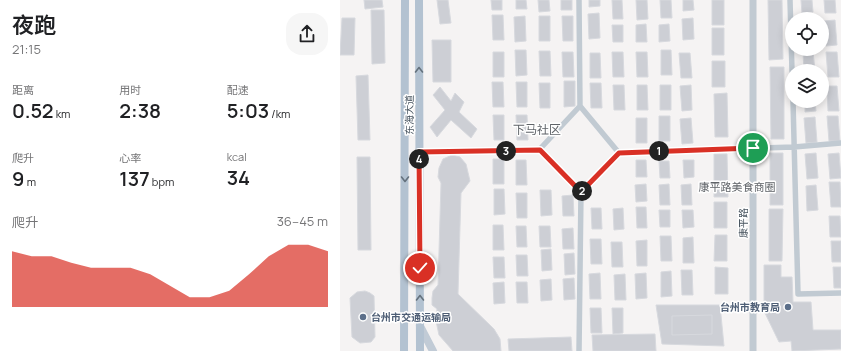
<!DOCTYPE html>
<html lang="zh">
<meta charset="utf-8">
<style>
:root{--surface:#fff;--page:#f6f6f6;--text:#202124;--muted:#757577;--accent:#d93025}
body{margin:0;font-family:Manrope,"Noto Sans SC",sans-serif;background:var(--page);color:var(--text);height:100vh;display:flex;flex-direction:column;font-size:15px;white-space:nowrap}
*{box-sizing:border-box;margin:0}
p{font-size:13px;color:var(--muted)}
.icon{flex:none;width:22px;height:22px;fill:none;stroke:currentColor;stroke-width:2;stroke-linecap:round;stroke-linejoin:round}
.map{position:relative;flex:1;overflow:hidden}
.sheet{display:flex;flex-direction:column;background:var(--surface);width:340px}
.sheet>*{flex:none}
.tools{position:absolute;left:445px;top:12px;display:grid;gap:8px}
.tools a{display:grid;place-items:center;width:44px;height:44px;border-radius:50%;background:var(--surface);box-shadow:0 2px 10px #0003;font-size:20px}
.pin{position:absolute;display:grid;place-items:center;width:34px;height:34px;color:#fff;margin:-17px;border:2px solid #fff;border-radius:50%;box-shadow:0 1px 4px #0007}
.km{position:absolute;width:20px;height:20px;margin:-10px;border-radius:50%;background:#222;color:#fff;font-size:11px;line-height:20px;text-align:center}
.round{display:grid;place-items:center;flex:none;width:42px;height:42px;border-radius:16px;background:var(--page)}
.headline{display:flex;align-items:center;justify-content:space-between;height:68px;padding:0 12px}
h1{font-size:22px;font-weight:600;line-height:30px}
.figures{display:grid;grid-template-columns:repeat(3,1fr);gap:6px;height:68px;padding:4px 12px}
.figures div{display:grid;align-content:center}
.figures b{font-size:20px;font-weight:600}
.figures small{font-size:11px;font-weight:400}
.figures p{font-size:11px}
.chart{height:112px;padding:8px 12px}
.chart p{display:flex;justify-content:space-between}
.chart svg{width:100%;height:72px;margin-top:4px;fill:var(--accent);opacity:.7}
main{display:flex;flex:1;min-height:0}
.map>svg:first-child{display:block}
.building{fill:#cdcfd5;stroke:#d7d9de}
.lines{fill:none;stroke-linecap:round;stroke-linejoin:round}
.minor{stroke:#c1cad2;stroke-width:5.5}
.tertiary{stroke:#c1cad2;stroke-width:7}
.secondary{stroke:#c1cbd6;stroke-width:8}
.primary{stroke:#b3c2d1;stroke-width:8}
.oneway{stroke:#64717d}
.route-casing{stroke:#fff;stroke-width:8}
.route{stroke:#d93025;stroke-width:5}
.service-dot{fill:#5c6f8a;stroke:#fff;stroke-width:1.5}
.labels{text-anchor:middle;dominant-baseline:central;stroke-width:3;stroke-linejoin:round;paint-order:stroke}
.street-label{font-size:10px;fill:#4a5661;stroke:#fff}
.service-label{font-size:10px;font-weight:bold;fill:#4e5e75;stroke:#fff;text-anchor:end}
.neighbourhood-label{font-size:11px;fill:#5f6368;stroke:#fff}
.quarter-label{font-size:12px;fill:#5f6368;stroke:#fff}
</style>
<main>
<section class="sheet">
<div class="headline"><div><h1>夜跑</h1><p>21:15</p></div><a class="round"><svg class="icon" aria-label="share" viewBox="0 0 24 24"><path d="M12 15V3M7 8l5-5 5 5M5 13v7h14v-7"/></svg></a></div>
<div class="figures">
<div><p>距离</p><b>0.52<small> km</small></b></div>
<div><p>用时</p><b>2:38</b></div>
<div><p>配速</p><b>5:03<small> /km</small></b></div>
</div>
<div class="figures">
<div><p>爬升</p><b>9<small> m</small></b></div>
<div><p>心率</p><b>137<small> bpm</small></b></div>
<div><p>kcal</p><b>34</b></div>
</div>
<div class="chart"><p><span>爬升</span>36–45 m</p>
<svg viewBox="0 0 160 44" preserveAspectRatio="none"><path d="M0 44V10L10 13L20 13L30 17L40 20L50 20L60 20L70 24L80 31L90 38L100 38L110 34L120 24L130 13L140 6L150 6L160 10V44z"/></svg>
</div>
</section>
<div class="map">
<svg width="501" height="351" viewBox="0 0 501 351">
<rect width="100%" height="100%" fill="#f5f3f3"/>
<!-- building -->
<path class="building" d="M24,0H42L43,7L25,9Z
M97,0H108L111,23L100,24Z
M151,0H162V10H152Z
M176,0H186L187,9H176Z
M198,0H209L210,11L199,12Z
M221,0H232V10H221Z
M249,0H260V6L249,7Z
M272,0H282L283,19H273Z
M296,0H307L308,19L297,20Z
M320,0H331L332,18H321Z
M343,0H353L354,10L343,11Z
M372,0H384V25H372Z
M428,0H442L443,59L429,60Z
M461,0H472L473,12L462,13Z
M484,0H495L496,13H485Z
M31,10H44L45,63L32,64Z
M259,13L260,38L249,39L248,14Z
M152,15H163L164,40H153Z
M185,16L186,41L175,42L174,17Z
M199,16H210V41H199Z
M222,16H233V41H223Z
M2,18H15L14,55H0Z
M353,18L354,39L343,40L342,19Z
M495,20L497,45L486,46L484,21Z
M306,24L307,42H296V25Z
M329,24L330,41L319,42V25Z
M272,25H283V42H273Z
M372,28H384V55H372Z
M92,40H111V82H93Z
M175,50H186L187,75L176,76Z
M321,50H331L332,75H321Z
M199,51H210L211,76H200Z
M473,51L475,71H464L463,52Z
M153,52H164V77H153Z
M222,52H233L234,77H223Z
M272,52H283L284,77H273Z
M296,52H307L308,77H297Z
M486,52H497L499,77H488Z
M250,53H260L261,78H250Z
M339,53H350L352,78H341Z
M372,61H385V87H372Z
M430,67H444V139H431Z
M28,75L30,140H18L16,76Z
M224,81H235V106L224,107Z
M152,82H163L164,107H153Z
M176,82H187V107H177Z
M199,83H210V108H200Z
M250,83H261L262,108H251Z
M273,85H284L285,110H274Z
M297,85H307L308,110H297Z
M320,85H331V110H320Z
M351,85L352,110L342,111L340,86Z
M487,86H497L499,111H488Z
M100,87L111,101L115,93L124,102L119,112L137,129L131,138L111,120L97,137L90,127L105,110L93,95Z
M387,93L388,137H375L374,94Z
M465,101H475L476,111L465,112Z
M153,115H164V140H154Z
M176,115H187L188,140H177Z
M319,116H330V141H319Z
M487,116H498L500,141H489Z
M475,117L477,142L466,143L464,118Z
M296,118H307V143H296Z
M351,118L353,143L342,144L340,119Z
M430,153H443V205H430Z
M476,153L478,178L467,179L465,154Z
M499,153L501,178L490,179L488,154Z
M374,154H387L388,197H374Z
M112,155L120,157L126,164L130,181L121,193L118,294L154,329L160,339L161,351H113L99,335L96,321L97,309L92,305V298L93,291L98,285L101,183L98,177L99,168L103,159Z
M17,157H30L31,250H18Z
M153,159H164V184H153Z
M176,160H186L187,185H176Z
M296,160H306L307,177H296Z
M343,160H354V177L344,178Z
M319,161H329L330,178H320Z
M489,182H500L501,207H491Z
M306,184L307,201L296,202L295,185Z
M329,184L330,205H320L319,185Z
M351,184L352,205H342L341,185Z
M476,185L478,210L467,211L466,186Z
M154,189H164L165,214L154,215Z
M200,190H211L212,215L201,216Z
M176,193H187V218H177Z
M233,195L234,216H223L222,196Z
M374,202H387V228H374Z
M296,207H306L307,228H297Z
M251,208H261L262,229H252Z
M283,208L284,229L274,230L273,209Z
M429,209H443L442,261H429Z
M319,210H330V227H320Z
M342,210H353L354,227L343,228Z
M489,216H500L501,237H490Z
M153,225H163L164,250H153Z
M176,226H186L187,247H177Z
M199,226H210L211,247H200Z
M233,228L234,249H223L222,229Z
M375,235H387V261H374Z
M320,236H331L332,261H321Z
M353,237L354,263H343V238Z
M250,239H261L262,264H251Z
M307,240V266H297L296,241Z
M491,241H501V262H492Z
M271,242H282L283,267H272Z
M211,249L212,270L202,271L201,250Z
M234,253L235,274L225,275L224,254Z
M176,255H187L188,276H177Z
M153,257H164L165,278H154Z
M424,265H441V277H452L453,302H471L473,330H501V349L452,351L451,341L439,342L424,311Z
M375,267L388,268V294H375Z
M493,267H501V288H494Z
M341,270H352L353,295H342Z
M331,271L332,296L321,297V272Z
M260,273L261,299H250L249,274Z
M306,273L307,298L296,299L295,274Z
M285,274L286,300H275L274,275Z
M234,278L235,299L224,300L223,279Z
M211,279L212,300L201,301L200,280Z
M164,282L165,303L154,304L153,283Z
M176,282H187L188,303H177Z
M25,291L30,293L34,296L35,337L31,342L20,343L12,337L10,298L17,292Z
M316,305H380L384,346L322,344Z
M250,308H261L262,333H251Z
M272,308H283V333L273,334Z
M372,315V334L332,335V316Z
M315,334L316,351H253L252,335Z
M231,337L232,351H169L168,339Z"/>
<g class="lines">
<!-- minor -->
<path class="minor" d="M239,0L240,106
M450,0L452,71
M453,101L458,294L501,293
M79,152L199,150
M279,153L240,106L199,150L241,192L279,153L454,147L501,143
M239,351L241,192"/>
<!-- tertiary -->
<path class="tertiary" d="M413,351V0"/>
<!-- secondary -->
<path class="secondary" d="M80,326L93,351"/>
<!-- primary -->
<path class="primary" d="M79,0L80,351
M64,351L65,0"/>
</g>
<!-- one-way arrows -->
<defs><path id="oneway-chevron" d="M-2-3.5L2.5 0L-2 3.5" fill="none" stroke-width="1.6" stroke-linecap="round" stroke-linejoin="round"/></defs>
<g class="oneway">
<use href="#oneway-chevron" transform="translate(79 70) rotate(-90)"/>
<use href="#oneway-chevron" transform="translate(65 179) rotate(90)"/>
<use href="#oneway-chevron" transform="translate(80 298) rotate(-90)"/>
</g>
<g class="lines">
<!-- route casing -->
<g class="route-casing">
<path id="route" d="M80,268L79,152L200,150L241,192L279,153L413,148"/>
</g>
<!-- route -->
<use href="#route" class="route"/>
</g>
<!-- markers -->
<g class="service-dot">
<circle cx="448" cy="307" r="4"/>
<circle cx="23" cy="317" r="4"/>
</g>
<g class="labels">
<!-- street labels -->
<g class="street-label">
<text transform="translate(69 115) rotate(-90)">东海大道</text>
<text transform="translate(403 223) rotate(-90)">康平路</text>
</g>
<!-- service labels -->
<g class="service-label">
<text x="440" y="307">台州市教育局</text>
<text x="31" y="317" text-anchor="start">台州市交通运输局</text>
</g>
<!-- neighbourhood labels -->
<g class="neighbourhood-label">
<text x="397" y="186">康平路美食商圈</text>
</g>
<!-- quarter labels -->
<g class="quarter-label">
<text x="197" y="129">下马社区</text>
</g>
</g>
</svg>
<div class="tools">
<a><svg class="icon" aria-label="locate" viewBox="0 0 24 24"><circle cx="12" cy="12" r="6"/><path d="M12 2v4M12 18v4M2 12h4M18 12h4"/></svg></a>
<a><svg class="icon" aria-label="layers" viewBox="0 0 24 24"><path d="M12 4l9 5-9 5-9-5zM3 14l9 5 9-5"/></svg></a>
</div>
<div class="pin" style="left:413px;top:148px;background:#1e9e55"><svg class="icon" aria-label="arrive" viewBox="0 0 24 24"><path d="M6 21V4h12l-3 4 3 4H6"/></svg></div>
<div class="pin" style="left:80px;top:268px;background:#d93025"><svg class="icon" aria-label="check" viewBox="0 0 24 24"><path d="M5 12l5 5 9-10"/></svg></div>
<b class="km" style="left:319px;top:151px">1</b>
<b class="km" style="left:242px;top:191px">2</b>
<b class="km" style="left:166px;top:151px">3</b>
<b class="km" style="left:79px;top:159px">4</b>
</div>
</main>
